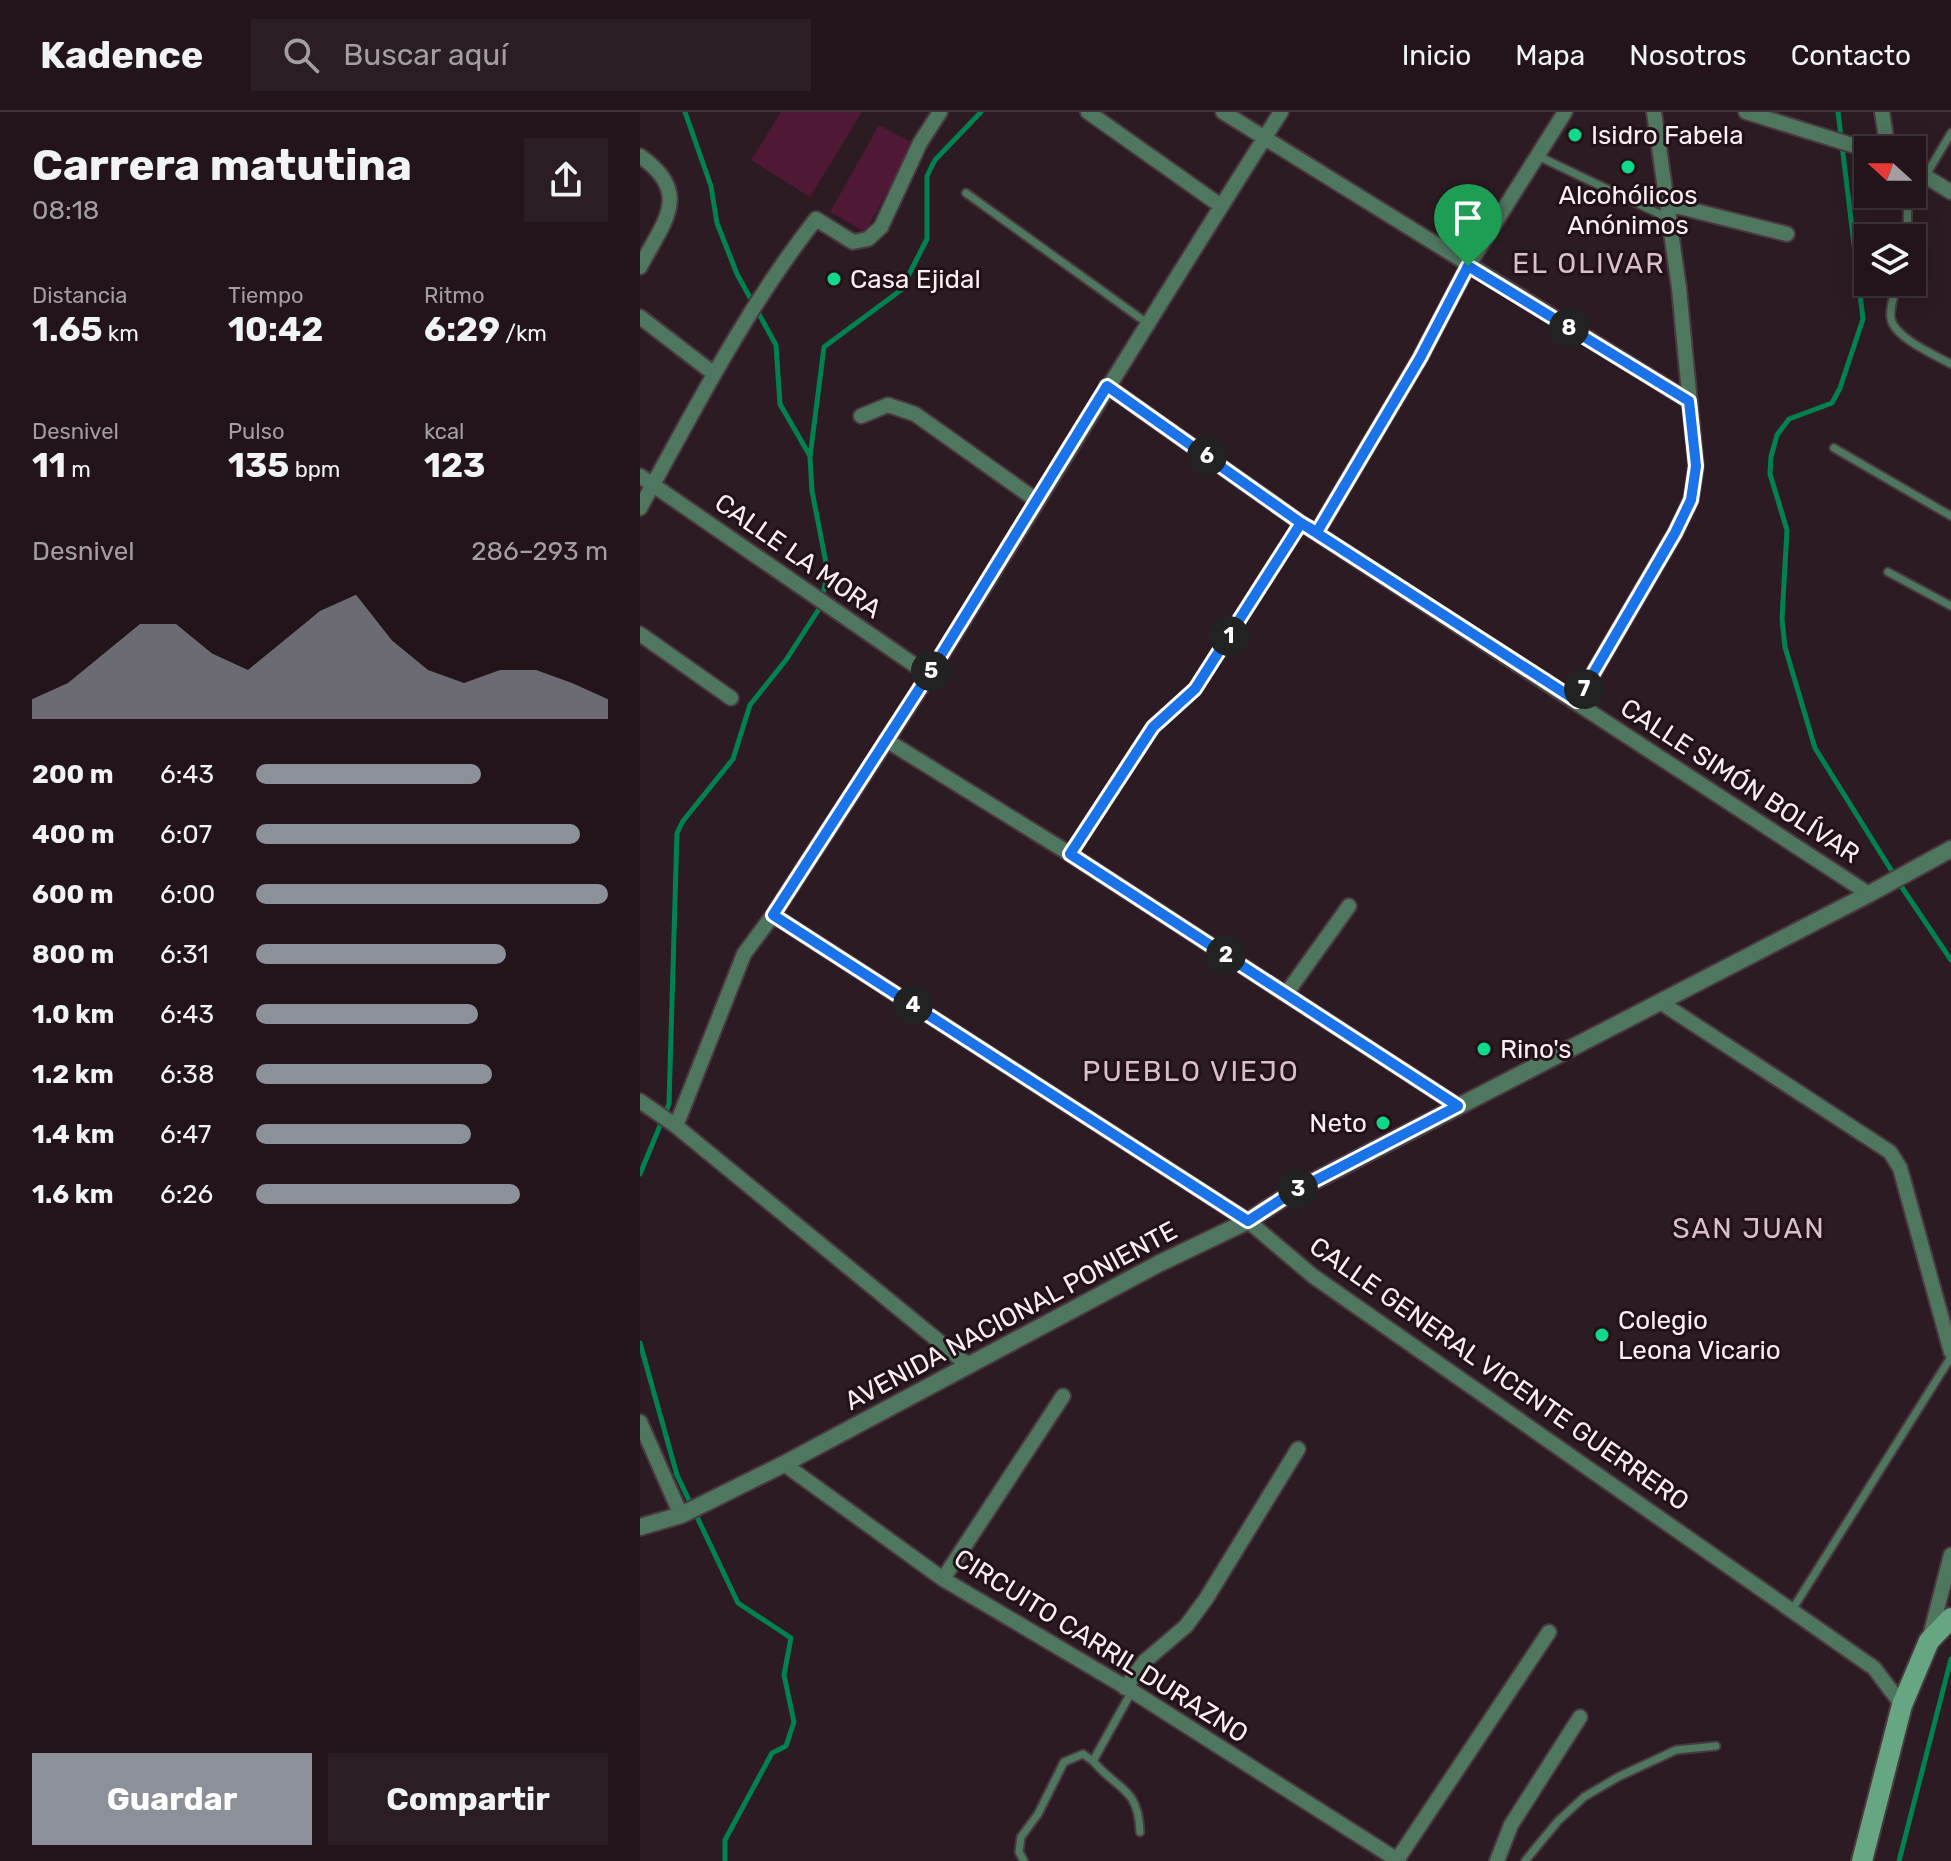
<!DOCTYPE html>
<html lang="es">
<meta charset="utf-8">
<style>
:root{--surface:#22141a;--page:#2a1d23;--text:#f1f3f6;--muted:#a29ea2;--line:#3f3339;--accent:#8c9099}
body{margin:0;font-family:Rubik,sans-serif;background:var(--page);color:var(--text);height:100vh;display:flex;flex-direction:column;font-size:30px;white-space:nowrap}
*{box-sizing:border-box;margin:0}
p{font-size:26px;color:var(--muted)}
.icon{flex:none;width:44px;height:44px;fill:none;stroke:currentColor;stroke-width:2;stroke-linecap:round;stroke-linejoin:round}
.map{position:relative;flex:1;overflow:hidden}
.sheet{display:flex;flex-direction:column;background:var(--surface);width:640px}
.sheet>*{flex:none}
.needle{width:52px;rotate:291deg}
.tools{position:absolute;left:1214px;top:24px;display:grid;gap:16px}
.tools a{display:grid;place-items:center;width:72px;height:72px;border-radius:0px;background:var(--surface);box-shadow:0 4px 20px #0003,0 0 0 2px var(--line);font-size:40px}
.pin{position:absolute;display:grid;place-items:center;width:68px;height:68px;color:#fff;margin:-82px -34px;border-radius:50% 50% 50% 0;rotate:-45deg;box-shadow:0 0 8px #0007}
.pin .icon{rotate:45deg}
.km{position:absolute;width:40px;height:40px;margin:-20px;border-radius:50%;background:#222;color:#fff;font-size:22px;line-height:40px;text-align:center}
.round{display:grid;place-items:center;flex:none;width:84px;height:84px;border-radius:0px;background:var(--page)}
.overview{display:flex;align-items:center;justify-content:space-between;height:136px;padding:0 32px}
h1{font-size:44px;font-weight:700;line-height:60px}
.stats{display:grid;grid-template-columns:repeat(3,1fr);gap:12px;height:136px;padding:8px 32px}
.stats div{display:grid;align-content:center}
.stats b{font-size:34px;font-weight:700}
.stats small{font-size:22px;font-weight:400}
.stats p{font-size:22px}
.chart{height:224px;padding:16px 32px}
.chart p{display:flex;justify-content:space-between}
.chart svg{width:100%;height:144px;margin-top:8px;fill:var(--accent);opacity:.7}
.button{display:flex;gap:16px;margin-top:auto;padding:16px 32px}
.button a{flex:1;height:92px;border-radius:0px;background:var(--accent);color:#fff;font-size:32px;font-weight:700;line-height:92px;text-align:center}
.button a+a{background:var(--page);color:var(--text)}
ul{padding:0 32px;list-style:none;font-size:26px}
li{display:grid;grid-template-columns:128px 96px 1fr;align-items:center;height:60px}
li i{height:20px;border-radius:10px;background:var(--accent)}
header{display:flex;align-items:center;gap:48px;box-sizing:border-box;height:112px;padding:0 40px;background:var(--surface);border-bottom:2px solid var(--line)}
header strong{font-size:38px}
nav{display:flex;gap:44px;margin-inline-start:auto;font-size:28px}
.search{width:560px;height:72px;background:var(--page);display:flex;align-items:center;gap:20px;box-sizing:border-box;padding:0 28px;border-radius:0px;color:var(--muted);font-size:30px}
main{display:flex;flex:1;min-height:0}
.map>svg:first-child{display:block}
.green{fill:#4f1935}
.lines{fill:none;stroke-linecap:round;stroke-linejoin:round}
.stream{stroke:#008250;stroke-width:5}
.service-casing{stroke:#4a3940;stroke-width:11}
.minor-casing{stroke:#4a3940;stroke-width:18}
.tertiary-casing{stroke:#4a3940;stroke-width:20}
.secondary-casing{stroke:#4a3940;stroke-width:24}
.service{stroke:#4f765f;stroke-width:7}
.minor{stroke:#4f765f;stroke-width:14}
.tertiary{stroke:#4f765f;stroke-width:16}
.secondary{stroke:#67a683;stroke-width:20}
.route-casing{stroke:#fff;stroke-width:16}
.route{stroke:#1a73e8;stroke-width:10}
.poi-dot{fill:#0cd98a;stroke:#231119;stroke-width:3}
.labels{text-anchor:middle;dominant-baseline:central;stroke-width:6;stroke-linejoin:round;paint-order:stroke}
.poi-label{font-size:26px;fill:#fceff4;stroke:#231119;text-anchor:start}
.street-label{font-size:26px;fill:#fceff4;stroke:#231119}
.neighbourhood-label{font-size:28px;letter-spacing:2px;fill:#d9bfc9;stroke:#231119}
</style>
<header>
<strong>Kadence</strong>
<div class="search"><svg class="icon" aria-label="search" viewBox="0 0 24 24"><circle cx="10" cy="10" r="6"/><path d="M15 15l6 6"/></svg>Buscar aquí</div>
<nav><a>Inicio</a><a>Mapa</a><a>Nosotros</a><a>Contacto</a></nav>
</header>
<main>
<section class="sheet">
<div class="overview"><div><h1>Carrera matutina</h1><p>08:18</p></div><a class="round"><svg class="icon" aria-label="share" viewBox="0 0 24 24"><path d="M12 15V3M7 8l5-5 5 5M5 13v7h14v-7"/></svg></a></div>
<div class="stats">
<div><p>Distancia</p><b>1.65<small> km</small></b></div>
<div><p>Tiempo</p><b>10:42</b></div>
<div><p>Ritmo</p><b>6:29<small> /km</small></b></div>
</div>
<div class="stats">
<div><p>Desnivel</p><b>11<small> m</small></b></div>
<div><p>Pulso</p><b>135<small> bpm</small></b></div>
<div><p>kcal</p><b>123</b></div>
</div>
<div class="chart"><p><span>Desnivel</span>286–293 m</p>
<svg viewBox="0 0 160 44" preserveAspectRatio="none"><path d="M0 44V38L10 33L20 24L30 15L40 15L50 24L60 29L70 20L80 11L90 6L100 20L110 29L120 33L130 29L140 29L150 33L160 38V44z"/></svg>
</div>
<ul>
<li><b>200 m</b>6:43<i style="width:64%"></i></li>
<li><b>400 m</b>6:07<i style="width:92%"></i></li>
<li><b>600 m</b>6:00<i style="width:100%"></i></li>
<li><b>800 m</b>6:31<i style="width:71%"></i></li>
<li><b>1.0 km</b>6:43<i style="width:63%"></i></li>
<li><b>1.2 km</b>6:38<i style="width:67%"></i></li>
<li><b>1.4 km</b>6:47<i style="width:61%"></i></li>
<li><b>1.6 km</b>6:26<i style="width:75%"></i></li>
</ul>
<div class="button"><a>Guardar</a><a>Compartir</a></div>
</section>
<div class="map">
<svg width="1311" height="1749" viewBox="0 0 1311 1749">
<rect width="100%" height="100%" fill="#2d1b23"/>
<!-- green -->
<path class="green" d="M141,0H222L170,85L111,48Z
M239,13L274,32L225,120L190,100Z"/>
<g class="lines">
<!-- stream -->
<path class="stream" d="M45,0L71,74L77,111L97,162L136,233L140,292L170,344
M1198,0L1223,207L1200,276L1192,291L1149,307L1137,323L1131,345L1130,362L1147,418L1142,507L1145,535L1175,636L1263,777L1311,848
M0,1062L29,992L37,721L43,709L93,647L110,593L146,548L179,497L188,461L172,379L170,345L184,235L261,178L287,127V64L295,48L341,0
M0,1231L37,1363L98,1491L151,1526L144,1563L154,1610L146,1634L132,1641L85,1728V1749
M1259,1749L1311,1547"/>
<!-- service casing -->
<g class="service-casing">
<path id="service" d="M898,44L1028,106
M1286,63L1311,21
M326,81L507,211
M1267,126L1268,82
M1258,170C1255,181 1249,195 1251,207C1255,226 1295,243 1311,252
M1194,336L1311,404
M1248,460L1311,494
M430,742L513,615L555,577L661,411
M1152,1498L1311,1245
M453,1649C478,1679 498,1674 500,1720
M384,1749L379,1740L381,1725L398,1702L424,1650L443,1642L453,1649L492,1579
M885,1749L918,1709L944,1685L978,1665L1036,1638L1076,1634"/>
</g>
<!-- minor casing -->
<g class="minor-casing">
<path id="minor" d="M448,0L581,94
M583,0L1049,289
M1106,0L1228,38
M1242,0L1248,38
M0,44C53,81 24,109 0,155
M1272,56L1311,80
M1028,92L1147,122
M0,205L73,261
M467,274L661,411L1229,782
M221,304L248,293L275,302L396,388
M0,364L289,563
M0,396C55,297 106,196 176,107L213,130L228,127L241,115L280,31L300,0
M677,420L780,246L828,154L925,0
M0,522L91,586
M937,589L1035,421L1051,388L1056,354L1039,176L1014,0
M246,628L430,742L818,994
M133,803L608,1109L673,1164L1234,1556L1262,1593
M646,882L709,794
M1020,890L1250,1040L1260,1056L1311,1240
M0,989L36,1014L329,1254
M36,1014L104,842L133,803C189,716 246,631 301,544C415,363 526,180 641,0
M0,1310L41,1403
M144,1352L303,1467L492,1579L759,1749
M303,1467L423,1284
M1289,1528L1311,1443
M485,1576L505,1549L546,1514L566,1487L658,1337
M757,1748L909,1520
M857,1749L871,1713L940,1605"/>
</g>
<!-- tertiary casing -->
<g class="tertiary-casing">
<path id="tertiary" d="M0,1415L41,1403L144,1352L520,1151L608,1109L651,1081L1229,782L1311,737"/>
</g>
<!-- secondary casing -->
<g class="secondary-casing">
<path id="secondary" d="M1222,1749L1262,1593L1289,1529L1311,1506"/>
</g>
<!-- service -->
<use href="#service" class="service"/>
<!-- minor -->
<use href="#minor" class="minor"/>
<!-- tertiary -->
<use href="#tertiary" class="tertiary"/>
<!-- secondary -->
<use href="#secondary" class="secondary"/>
</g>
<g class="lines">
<!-- route casing -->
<g class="route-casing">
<path id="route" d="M828,154L780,246L677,420L661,411L555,577L513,615L430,742L818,994L651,1081L608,1109L133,803L301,543L467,274L661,411L937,589L1035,421L1051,388L1056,354L1049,289L828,154"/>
</g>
<!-- route -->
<use href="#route" class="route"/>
</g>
<!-- markers -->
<g class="poi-dot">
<circle cx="935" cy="23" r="8"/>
<circle cx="988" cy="55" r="8"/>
<circle cx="194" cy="167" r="8"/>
<circle cx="844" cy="937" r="8"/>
<circle cx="743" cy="1011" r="8"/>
<circle cx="962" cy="1223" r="8"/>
</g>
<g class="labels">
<!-- poi labels -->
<g class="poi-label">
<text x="951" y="23">Isidro Fabela</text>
<text x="988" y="83" text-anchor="middle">Alcohólicos<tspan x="988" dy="30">Anónimos</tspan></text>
<text x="210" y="167">Casa Ejidal</text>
<text x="860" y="937">Rino's</text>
<text x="727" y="1011" text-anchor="end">Neto</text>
<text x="978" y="1208">Colegio<tspan x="978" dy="30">Leona Vicario</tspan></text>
</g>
<!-- street labels -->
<g class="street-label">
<text transform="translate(158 444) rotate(35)">CALLE LA MORA</text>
<text transform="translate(1100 669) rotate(33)">CALLE SIMÓN BOLÍVAR</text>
<text transform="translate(371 1204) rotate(-28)">AVENIDA NACIONAL PONIENTE</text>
<text transform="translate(859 1262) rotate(35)">CALLE GENERAL VICENTE GUERRERO</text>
<text transform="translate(461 1534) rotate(32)">CIRCUITO CARRIL DURAZNO</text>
</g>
<!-- neighbourhood labels -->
<g class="neighbourhood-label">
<text x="949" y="151">EL OLIVAR</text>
<text x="551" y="959">PUEBLO VIEJO</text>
<text x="1109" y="1116">SAN JUAN</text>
</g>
</g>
</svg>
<div class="tools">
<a><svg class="needle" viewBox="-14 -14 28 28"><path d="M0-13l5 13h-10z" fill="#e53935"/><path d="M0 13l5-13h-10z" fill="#a29ea2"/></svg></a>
<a><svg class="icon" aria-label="layers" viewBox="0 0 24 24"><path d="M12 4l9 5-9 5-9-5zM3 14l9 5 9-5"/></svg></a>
</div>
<div class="pin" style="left:828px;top:154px;background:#1e9e55"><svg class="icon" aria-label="arrive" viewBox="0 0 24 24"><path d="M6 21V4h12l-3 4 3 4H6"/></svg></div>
<b class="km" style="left:589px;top:524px">1</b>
<b class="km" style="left:586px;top:843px">2</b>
<b class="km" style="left:658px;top:1077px">3</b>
<b class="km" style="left:273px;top:893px">4</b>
<b class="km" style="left:291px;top:559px">5</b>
<b class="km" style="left:567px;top:344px">6</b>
<b class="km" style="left:944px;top:577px">7</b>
<b class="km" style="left:929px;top:216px">8</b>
</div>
</main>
